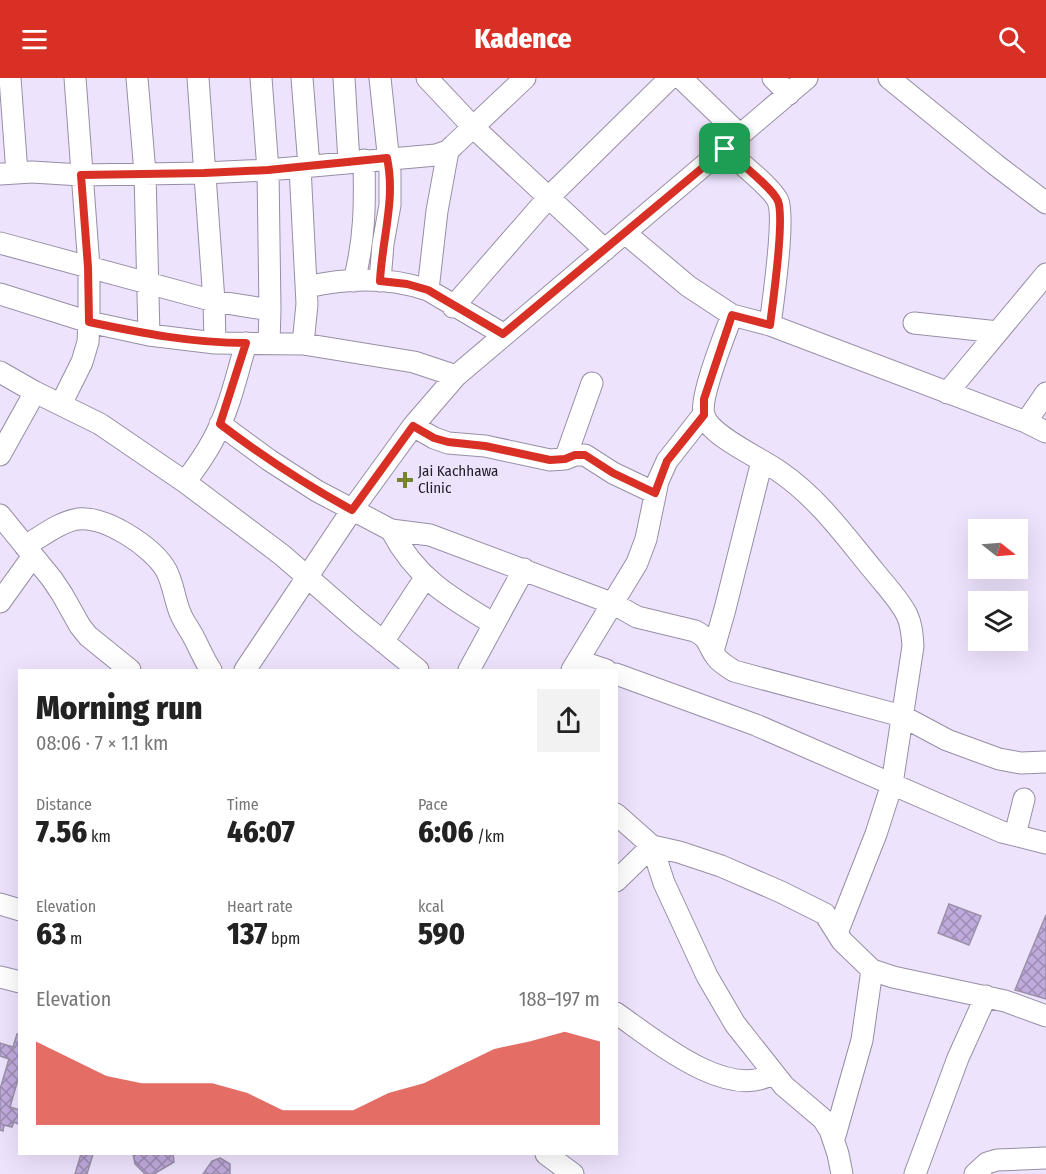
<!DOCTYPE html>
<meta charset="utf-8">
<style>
:root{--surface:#fff;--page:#f2f2f2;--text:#222;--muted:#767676;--accent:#d93025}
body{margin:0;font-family:"Fira Sans Condensed",sans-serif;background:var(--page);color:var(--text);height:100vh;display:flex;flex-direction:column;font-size:22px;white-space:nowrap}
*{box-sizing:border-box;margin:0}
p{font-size:20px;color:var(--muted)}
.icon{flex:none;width:33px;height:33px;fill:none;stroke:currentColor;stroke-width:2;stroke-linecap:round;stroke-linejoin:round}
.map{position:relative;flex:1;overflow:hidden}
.sheet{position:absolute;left:18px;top:591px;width:600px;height:486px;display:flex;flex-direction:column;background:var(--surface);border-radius:0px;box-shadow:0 6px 24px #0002}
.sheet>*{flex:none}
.needle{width:39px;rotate:107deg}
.buttons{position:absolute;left:968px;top:441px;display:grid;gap:12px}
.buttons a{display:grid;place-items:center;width:60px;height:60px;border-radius:0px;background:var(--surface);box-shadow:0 6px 24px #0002;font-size:30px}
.pin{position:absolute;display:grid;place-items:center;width:51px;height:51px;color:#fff;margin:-26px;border-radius:12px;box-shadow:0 3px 9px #0006}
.round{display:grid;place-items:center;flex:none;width:63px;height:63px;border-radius:0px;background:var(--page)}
.headline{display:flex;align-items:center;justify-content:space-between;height:102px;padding:0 18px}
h1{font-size:33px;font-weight:800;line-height:45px}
.metrics{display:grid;grid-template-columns:repeat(3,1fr);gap:9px;height:102px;padding:6px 18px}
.metrics div{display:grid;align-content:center}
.metrics b{font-size:30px;font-weight:800}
.metrics small{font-size:16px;font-weight:400}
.metrics p{font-size:16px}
.chart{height:168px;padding:12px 18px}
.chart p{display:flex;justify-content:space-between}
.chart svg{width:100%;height:108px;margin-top:6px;fill:var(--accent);opacity:.7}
header{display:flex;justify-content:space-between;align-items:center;height:78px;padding:0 18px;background:var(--accent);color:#fff;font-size:27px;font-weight:800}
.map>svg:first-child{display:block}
.building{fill:url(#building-cross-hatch);stroke:#9a90a8;stroke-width:1.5}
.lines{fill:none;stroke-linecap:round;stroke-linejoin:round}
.minor-casing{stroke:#978ea5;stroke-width:23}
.minor{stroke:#fff;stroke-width:21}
.route-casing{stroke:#fff;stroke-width:12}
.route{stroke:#d93025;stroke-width:8}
.poi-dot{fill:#758230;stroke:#eee3fd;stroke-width:2}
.labels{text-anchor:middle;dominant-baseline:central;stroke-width:6;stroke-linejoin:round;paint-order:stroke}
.poi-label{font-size:15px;fill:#211d26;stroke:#eee3fd;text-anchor:start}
</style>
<header><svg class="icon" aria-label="menu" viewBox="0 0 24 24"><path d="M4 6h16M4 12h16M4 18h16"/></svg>Kadence<svg class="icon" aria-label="search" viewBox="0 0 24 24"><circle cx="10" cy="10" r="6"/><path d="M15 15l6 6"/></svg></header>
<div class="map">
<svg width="1046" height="1096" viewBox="0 0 1046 1096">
<defs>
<pattern id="building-cross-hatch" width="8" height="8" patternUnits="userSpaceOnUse" patternTransform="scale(1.5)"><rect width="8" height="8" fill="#c0abdd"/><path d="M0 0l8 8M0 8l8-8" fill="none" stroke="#9c8bb3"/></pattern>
</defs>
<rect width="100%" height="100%" fill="#eee3fd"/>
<!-- building -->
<path class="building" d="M949,826L981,838L969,867L938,855Z
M1046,837V921L1015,912Z
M17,956H19V998L10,1029L20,1032V1040L18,1046L14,1044L12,1049L4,1047L3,1053L0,1052V1011L9,981L0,978V965L13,969Z
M81,1076H93L87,1096H75Z
M133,1076H173L174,1084L154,1096H145L135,1086Z
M220,1080L230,1086V1096H203L212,1083Z"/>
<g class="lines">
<!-- minor casing -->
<g class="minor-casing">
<path id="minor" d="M10,0L17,95
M137,0L145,95L149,257
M198,0L214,223L215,265
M261,0L268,92L270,232
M302,0L309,88
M344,0L349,84
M380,0L390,94V127L383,166L380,203
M427,0L473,49L605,172
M681,0L740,57
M773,0L789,16
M889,0L996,87L1046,125
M725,71C737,83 772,109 778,123C785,140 773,224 770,247
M448,73L437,133L428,212L503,256
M300,89L307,226L303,266
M0,96L32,94L81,97L204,95L268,92L436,77L448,73L454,67L525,0
M625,155L688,208L732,237L770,247L1026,344L1046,354
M0,165L214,223L270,232L269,265
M354,203C365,160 365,126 364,82
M307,209C346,200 389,199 428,212
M0,216L89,244L149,257L215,265L303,266L414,284L456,298
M453,229L548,120L670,0
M732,237C725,256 699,320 704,337C709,358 763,381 780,394C818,420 845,458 874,493C885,507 899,521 907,537C912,548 912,556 913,568L892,706L876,756L837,855
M914,245L998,254
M0,294L35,314L100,346L185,404L282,477L359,544L418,592
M947,315L1046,196
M61,326L82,284L88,264L89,244V189L75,0
M1026,344L1046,315
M220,346L269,382L317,413L391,452L430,457L614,526L637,539L695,553C711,561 707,568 717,580C721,585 728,589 734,593L902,638L947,662L999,681L1021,685L1046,684
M413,348L434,360L448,365L485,368L550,382L565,381L575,377H585L613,395L655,415
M0,377L35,314
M565,381L592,305
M185,404C195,391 205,377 213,362C229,332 237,297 246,265
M0,437L52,501L62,516L80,548L88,558L130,592
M391,452C416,500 449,519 494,546
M25,468C41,459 59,444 78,441C106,438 153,469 166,492C173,505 174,518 179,532C182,542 189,550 194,560C200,571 204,582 211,592
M0,524L33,478
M383,564L425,500
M713,573L725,531L762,383
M579,583L606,592
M245,592L352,432L413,348L456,298L807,0
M469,592L524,491
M572,592L637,485L646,461L658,403L667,383L703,337
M616,596L756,647L1002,754L1046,765
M616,736L652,768L664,805L707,898L735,946L784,1008L823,1041L830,1052L838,1076L842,1096
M1015,757L1024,721
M616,803L652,768L679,774L721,788L781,814L825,836L842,863L872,892L893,899L1005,923L1046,938
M0,826L20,832
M0,899L20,904
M616,935C652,960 729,1025 773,995
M834,1061L862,962L872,892
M546,1076L573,1096
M915,1096L958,980L986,918
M975,1096L987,1085L997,1082L1046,1080"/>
</g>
<!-- minor -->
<use href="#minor" class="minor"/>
</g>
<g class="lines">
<!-- route casing -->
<g class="route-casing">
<path id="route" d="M725,71C737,83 772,109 778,123C785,140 773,224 770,247L732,237L704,321V337L667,383L655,415L613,395L585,377H575L565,381L550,382L485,368L448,364L434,360L413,348L352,432C306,407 262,378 220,346L246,265C192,265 141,255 89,244L88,189L81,97L204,95L268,92L387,80C396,121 382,161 380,203L407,206L428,212L503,256Z"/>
</g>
<!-- route -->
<use href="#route" class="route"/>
</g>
<!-- markers -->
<path class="poi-dot" d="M402 393h6v6h6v6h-6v6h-6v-6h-6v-6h6z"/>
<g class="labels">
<!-- poi labels -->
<g class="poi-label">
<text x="418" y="393">Jai Kachhawa<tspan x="418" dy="17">Clinic</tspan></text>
</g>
</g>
</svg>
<div class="buttons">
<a><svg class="needle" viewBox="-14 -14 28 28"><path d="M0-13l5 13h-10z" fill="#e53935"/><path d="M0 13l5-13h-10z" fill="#767676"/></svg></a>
<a><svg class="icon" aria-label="layers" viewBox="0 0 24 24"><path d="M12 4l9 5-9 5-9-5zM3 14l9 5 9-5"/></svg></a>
</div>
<div class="pin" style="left:725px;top:71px;background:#1e9e55"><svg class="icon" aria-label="arrive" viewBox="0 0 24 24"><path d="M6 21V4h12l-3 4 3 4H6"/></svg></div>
<section class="sheet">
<div class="headline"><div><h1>Morning run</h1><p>08:06 · 7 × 1.1 km</p></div><a class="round"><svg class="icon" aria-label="share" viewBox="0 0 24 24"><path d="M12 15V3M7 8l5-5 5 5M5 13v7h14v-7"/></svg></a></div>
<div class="metrics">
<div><p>Distance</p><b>7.56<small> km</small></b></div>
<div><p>Time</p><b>46:07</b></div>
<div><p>Pace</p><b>6:06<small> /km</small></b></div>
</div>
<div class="metrics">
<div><p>Elevation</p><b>63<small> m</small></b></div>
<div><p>Heart rate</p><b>137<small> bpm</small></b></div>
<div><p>kcal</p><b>590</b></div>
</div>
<div class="chart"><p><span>Elevation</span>188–197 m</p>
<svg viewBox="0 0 160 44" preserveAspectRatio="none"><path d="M0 44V10L10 17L20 24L30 27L40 27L50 27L60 31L70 38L80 38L90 38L100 31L110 27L120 20L130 13L140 10L150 6L160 10V44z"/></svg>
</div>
</section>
</div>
